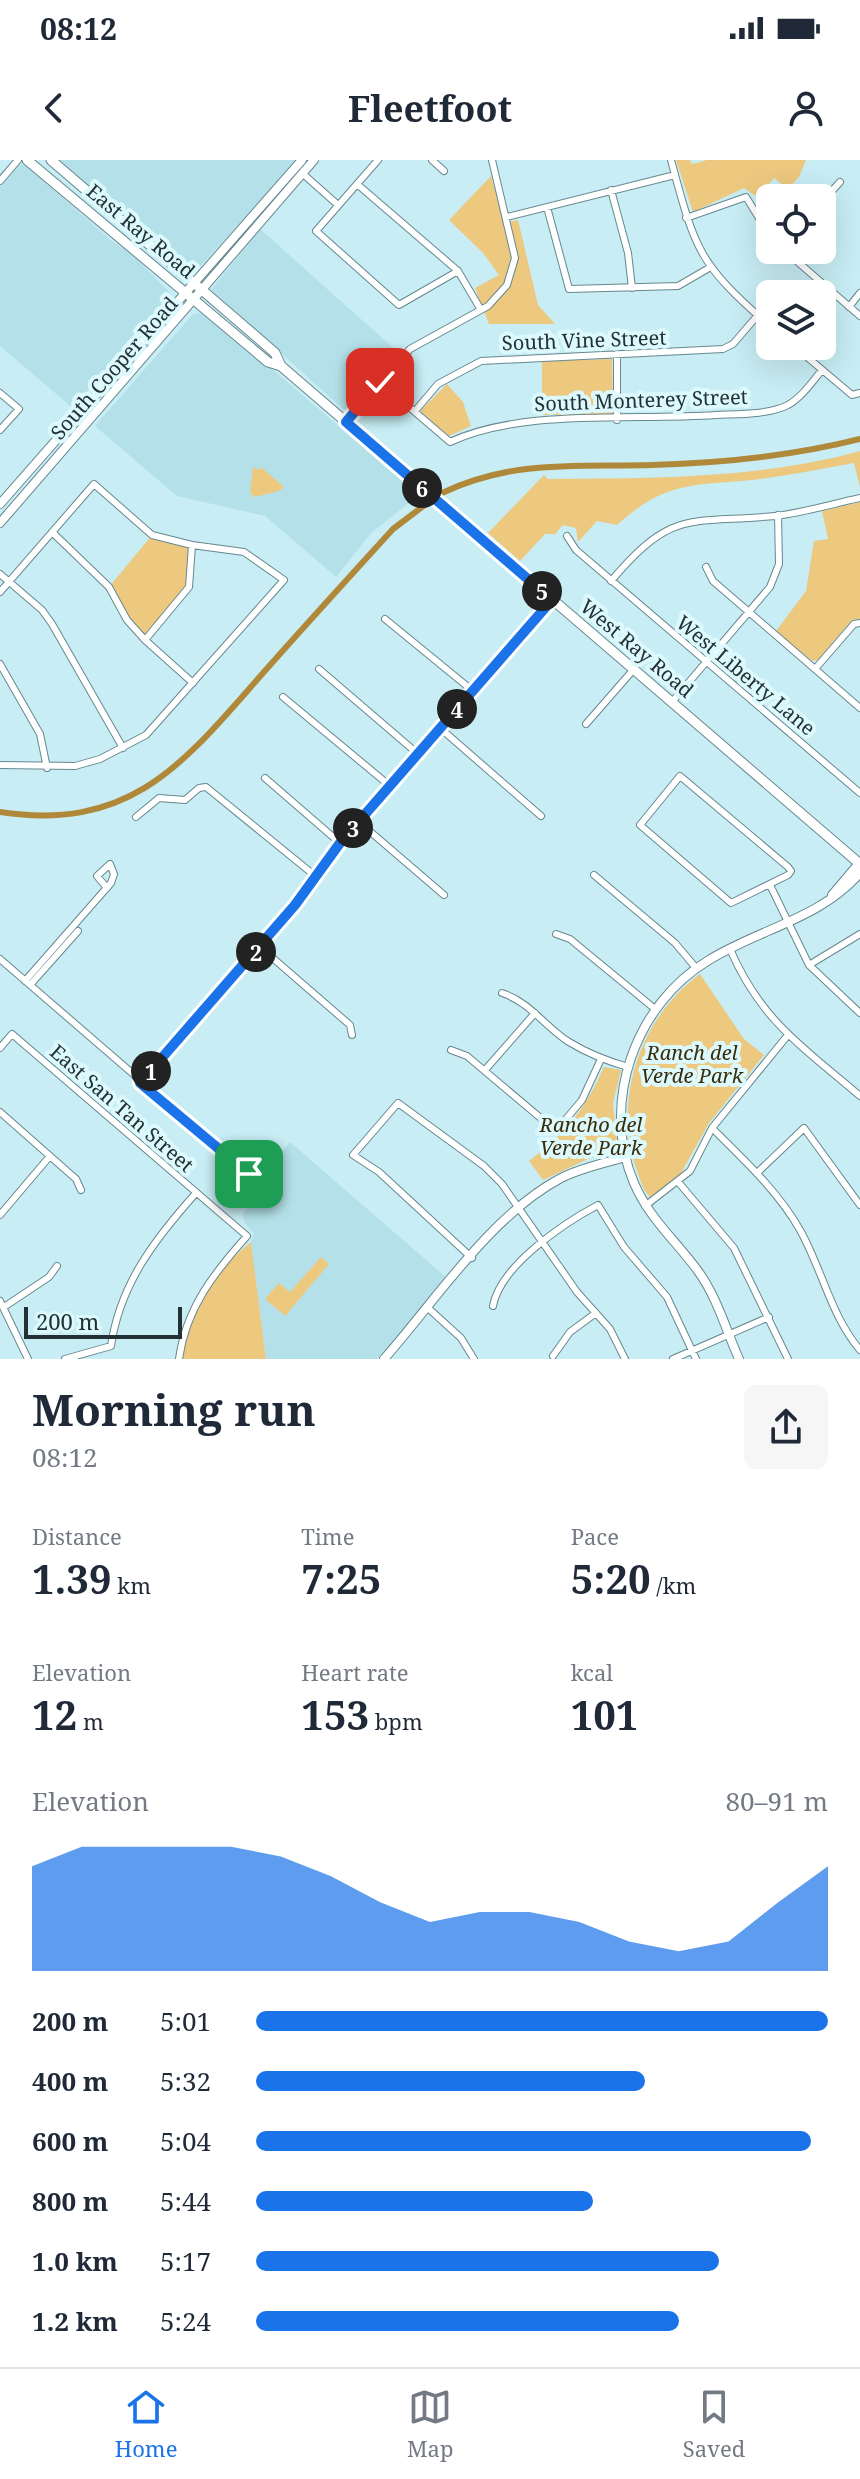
<!DOCTYPE html>
<meta charset="utf-8">
<style>
:root{--surface:#fff;--page:#f6f6f7;--text:#1f2937;--muted:#747a83;--line:#e0e1e3;--accent:#1a73e8}
body{margin:0;font-family:"Noto Serif",serif;background:var(--page);color:var(--text);height:100vh;display:flex;flex-direction:column;font-size:30px;white-space:nowrap}
*{box-sizing:border-box;margin:0}
p{font-size:26px;color:var(--muted)}
.icon{flex:none;width:44px;height:44px;fill:none;stroke:currentColor;stroke-width:2;stroke-linecap:round;stroke-linejoin:round}
.map{position:relative;height:1199px;overflow:hidden}
.panel{display:flex;flex-direction:column;background:var(--surface);flex:1}
.panel>*{flex:none}
.controls{position:absolute;left:756px;top:24px;display:grid;gap:16px}
.controls a{display:grid;place-items:center;width:80px;height:80px;border-radius:12px;background:var(--surface);box-shadow:0 8px 32px #0002;font-size:40px}
.scale{position:absolute;left:24px;bottom:20px;width:158px;box-sizing:border-box;padding-left:8px;border:4px solid #233134;border-top:0;font-size:22px;line-height:28px;white-space:nowrap;color:#233134;-webkit-text-stroke:6px #dcf9fe;paint-order:stroke}
.pin{position:absolute;display:grid;place-items:center;width:68px;height:68px;color:#fff;margin:-34px;border-radius:16px;box-shadow:0 4px 12px #0006}
.km{position:absolute;width:40px;height:40px;margin:-20px;border-radius:50%;background:#222;color:#fff;font-size:22px;line-height:40px;text-align:center}
.round{display:grid;place-items:center;flex:none;width:84px;height:84px;border-radius:12px;background:var(--page)}
.summary{display:flex;align-items:center;justify-content:space-between;height:136px;padding:0 32px}
h1{font-size:44px;font-weight:700;line-height:60px}
.metrics{display:grid;grid-template-columns:repeat(3,1fr);gap:12px;height:136px;padding:8px 32px}
.metrics div{display:grid;align-content:center}
.metrics b{font-size:40px;font-weight:700}
.metrics small{font-size:22px;font-weight:400}
.metrics p{font-size:22px}
.chart{height:224px;padding:16px 32px}
.chart p{display:flex;justify-content:space-between}
.chart svg{width:100%;height:144px;margin-top:8px;fill:var(--accent);opacity:.7}
ul{padding:0 32px;list-style:none;font-size:26px}
li{display:grid;grid-template-columns:128px 96px 1fr;align-items:center;height:60px}
li i{height:20px;border-radius:10px;background:var(--accent)}
.status{display:flex;justify-content:space-between;align-items:center;height:56px;padding:0 40px;background:var(--surface);direction:ltr}
.status svg{height:22px;fill:currentColor}
header{display:flex;justify-content:space-between;align-items:center;height:104px;padding:0 32px;background:var(--surface);font-size:36px;font-weight:700}
.dock{display:flex;justify-content:space-around;align-items:center;height:112px;border-top:2px solid var(--line);background:var(--surface);font-size:22px;color:var(--muted)}
.dock a{display:grid;justify-items:center;gap:4px}
.dock .selected{color:var(--accent)}
.map>svg:first-child{display:block}
.built{fill:#b4e1e9}
.green{fill:#edc87f}
.lines{fill:none;stroke-linecap:round;stroke-linejoin:round}
.canal{stroke:#af8939;stroke-width:6}
.street-casing{stroke:#66888e;stroke-width:8}
.secondary-casing{stroke:#66888e;stroke-width:10}
.primary-casing{stroke:#66888e;stroke-width:11}
.street{stroke:#fff;stroke-width:6}
.secondary{stroke:#fff;stroke-width:8}
.primary{stroke:#fff;stroke-width:9}
.route-casing{stroke:#fff;stroke-width:16}
.route{stroke:#1a73e8;stroke-width:10}
.labels{text-anchor:middle;dominant-baseline:central;stroke-width:8;stroke-linejoin:round;paint-order:stroke}
.street-label{font-size:20px;fill:#233134;stroke:#dcf9fe}
.park-label{font-size:20px;font-style:italic;fill:#3b2c08;stroke:#dcf9fe}
</style>
<div class="status"><b>08:12</b><svg viewBox="0 0 49 12"><path d="M0 12V9h3v3zM5 12V6h3v6zM10 12V3h3v9zM15 12V0h3v12zM26 1h20v11H26zM47 4h2v5h-2z"/></svg></div>
<header><svg class="icon" aria-label="back" viewBox="0 0 24 24"><path d="M15 5l-7 7 7 7"/></svg>Fleetfoot<svg class="icon" aria-label="person" viewBox="0 0 24 24"><circle cx="12" cy="8" r="4"/><path d="M4 21q1-7 8-7t8 7"/></svg></header>
<div class="map">
<svg width="860" height="1199" viewBox="0 0 860 1199">
<rect width="100%" height="100%" fill="#c8edf4"/>
<!-- built -->
<path class="built" d="M56,0H298L193,114Z
M19,4L25,5L113,82L130,92L173,136L83,236L75,250L0,186V27Z
M260,69L399,193L351,250L343,249L211,130Z
M200,153L258,197L419,335L371,373L336,417L265,356L177,336L95,266L193,154Z
M290,982L448,1119L377,1199H266L251,1082L254,1073L245,1064L243,1054L269,1024L261,1015Z"/>
<!-- green -->
<path class="green" d="M676,0H690L692,4L707,0H806L799,17L788,29L774,18L757,37L744,28L693,52Z
M491,16L504,63L518,60L538,145L555,164H489L475,128L499,115L483,93L449,60Z
M612,199L613,254L542,255V201Z
M447,224L463,242L471,266L449,276L420,251Z
M860,291V327L854,303C825,308 796,314 767,318C701,327 670,316 617,365L597,361L578,382L576,368L563,365L555,374H545L520,401L488,373L544,315L548,319C651,318 760,319 860,291Z
M253,307L258,310L261,307L284,327L279,331L254,337L250,332Z
M860,342V459L852,460L818,500L812,501L776,471L806,431L814,381L828,379L822,351Z
M152,375L192,385L189,427L145,480L127,460L109,427Z
M700,814L744,879L764,895L709,963L680,1015L650,1037C642,1030 639,1015 635,1005C614,935 641,857 700,814Z
M604,907L621,910L613,943L618,992L588,999L543,1020L529,1001C566,972 585,950 604,907Z
M251,1082L266,1199H183C188,1153 216,1110 251,1082Z
M321,1097L329,1104L285,1156L265,1139L279,1123L290,1132Z"/>
<g class="lines">
<!-- canal -->
<path class="canal" d="M442,333C514,299 577,307 653,305C722,303 793,296 860,279
M0,652C137,673 189,596 271,504C311,459 352,414 393,369L426,344"/>
<!-- street casing -->
<g class="street-casing">
<path id="street" d="M378,0L316,71L399,145L458,111
M432,0L444,11
M671,0C695,89 698,104 770,166
M302,13L338,45
M0,21L18,0
M357,24L458,111L481,150
M611,30L628,93L632,128
M822,42L840,22
M547,47L569,129L678,126L709,108
M507,57L675,15
M686,58L746,37L770,76
M784,90L860,156
M849,147L860,133
M794,186L852,235L860,233
M617,194V260
M380,222L450,282C523,248 633,261 716,255C738,254 768,255 788,245C802,237 812,222 822,210
M0,233L19,249L0,270
M415,251L438,224L481,201L723,189L733,184L758,155
M346,262L410,189L488,146L507,125L515,98L492,0
M52,372L109,427L127,460L145,480L193,523
M567,376L576,390L860,633
M706,407L713,421L860,548
M0,414L42,450L52,464L123,588
M611,421C673,348 688,364 775,356C803,353 832,344 860,338
M0,432L94,324L152,375L192,385L244,392L284,420L146,575L100,599L75,606L0,605
M385,459L473,531
M145,480L189,427L192,385
M0,504L40,574L47,608
M319,509L418,594
M815,509L854,464L860,463
M283,537L390,626
M672,542L770,427L779,404L778,355
M586,564L634,509
M440,568L541,656
M680,616L788,707L791,711L788,715L731,743L640,665Z
M265,618L340,683
M136,657L159,638L185,640L199,628L206,627L314,715
M359,662L444,735
M594,715L675,783L696,808
M770,725L809,805L860,853
M556,774L570,779L655,849
M260,787L350,865L352,875
M730,789C761,861 803,887 860,936
M0,799L249,1014
M809,805L860,774
M25,821L111,723L114,714L110,704L97,716L107,728
M30,825L78,771
M502,833C530,842 545,867 569,882C587,893 607,901 628,907
M0,888L12,874L247,1076C214,1113 186,1148 179,1199
M451,890L467,896L556,971L582,940L601,899
M485,910L535,853
M140,923L295,745L340,683L552,440
M0,952L76,1019L81,1030
M712,968C743,999 778,1031 800,1070C822,1109 831,1156 860,1190
M757,1013L804,968L860,1045
M679,1023L734,1088L788,1199
M645,1046L690,1011L712,968L788,875
M0,1055L50,996
M472,1098L379,1012L353,995L398,943L484,1006L502,1024L577,1132L610,1169L625,1199
M0,1141L28,1199
M493,1146C500,1106 564,1063 598,1045L624,1087L667,1137L696,1199
M4,1147L49,1117L57,1106
M428,1148L461,1178L474,1199
M553,1196L570,1172L596,1153
M65,1199L111,1186C120,1124 155,1079 196,1033
M673,1199L769,1157"/>
</g>
<!-- secondary casing -->
<g class="secondary-casing">
<path id="secondary" d="M0,344L302,0
M0,363L314,0
M832,735L860,702
M384,1199C436,1140 491,1055 561,1018C581,1008 604,1003 626,997
M739,1199C726,1170 717,1137 698,1111C676,1081 649,1058 634,1023C600,943 635,844 709,800C759,769 820,759 860,713"/>
</g>
<!-- primary casing -->
<g class="primary-casing">
<path id="primary" d="M27,0L268,202L281,206L860,704
M51,0L252,173L275,193L281,206"/>
</g>
<!-- street -->
<use href="#street" class="street"/>
<!-- secondary -->
<use href="#secondary" class="secondary"/>
<!-- primary -->
<use href="#primary" class="primary"/>
</g>
<g class="lines">
<!-- route casing -->
<g class="route-casing">
<path id="route" d="M249,1014L140,923L295,745L340,683L552,440L346,262L380,222"/>
</g>
<!-- route -->
<use href="#route" class="route"/>
</g>
<g class="labels">
<!-- street labels -->
<g class="street-label">
<text transform="translate(141 71) rotate(40)">East Ray Road</text>
<text transform="translate(584 180) rotate(-2)">South Vine Street</text>
<text transform="translate(114 208) rotate(-49)">South Cooper Road</text>
<text transform="translate(641 240) rotate(-2)">South Monterey Street</text>
<text transform="translate(637 488) rotate(40)">West Ray Road</text>
<text transform="translate(746 515) rotate(40)">West Liberty Lane</text>
<text transform="translate(122 948) rotate(41)">East San Tan Street</text>
</g>
<!-- park labels -->
<g class="park-label">
<text x="692" y="892">Ranch del<tspan x="692" dy="23">Verde Park</tspan></text>
<text x="591" y="964">Rancho del<tspan x="591" dy="23">Verde Park</tspan></text>
</g>
</g>
</svg>
<div class="controls">
<a><svg class="icon" aria-label="locate" viewBox="0 0 24 24"><circle cx="12" cy="12" r="6"/><path d="M12 2v4M12 18v4M2 12h4M18 12h4"/></svg></a>
<a><svg class="icon" aria-label="layers" viewBox="0 0 24 24"><path d="M12 4l9 5-9 5-9-5zM3 14l9 5 9-5"/></svg></a>
</div>
<div class="scale">200 m</div>
<div class="pin" style="left:249px;top:1014px;background:#1e9e55"><svg class="icon" aria-label="arrive" viewBox="0 0 24 24"><path d="M6 21V4h12l-3 4 3 4H6"/></svg></div>
<div class="pin" style="left:380px;top:222px;background:#d93025"><svg class="icon" aria-label="check" viewBox="0 0 24 24"><path d="M5 12l5 5 9-10"/></svg></div>
<b class="km" style="left:151px;top:911px">1</b>
<b class="km" style="left:256px;top:792px">2</b>
<b class="km" style="left:353px;top:668px">3</b>
<b class="km" style="left:457px;top:549px">4</b>
<b class="km" style="left:542px;top:431px">5</b>
<b class="km" style="left:422px;top:328px">6</b>
</div>
<section class="panel">
<div class="summary"><div><h1>Morning run</h1><p>08:12</p></div><a class="round"><svg class="icon" aria-label="share" viewBox="0 0 24 24"><path d="M12 15V3M7 8l5-5 5 5M5 13v7h14v-7"/></svg></a></div>
<div class="metrics">
<div><p>Distance</p><b>1.39<small> km</small></b></div>
<div><p>Time</p><b>7:25</b></div>
<div><p>Pace</p><b>5:20<small> /km</small></b></div>
</div>
<div class="metrics">
<div><p>Elevation</p><b>12<small> m</small></b></div>
<div><p>Heart rate</p><b>153<small> bpm</small></b></div>
<div><p>kcal</p><b>101</b></div>
</div>
<div class="chart"><p><span>Elevation</span>80–91 m</p>
<svg viewBox="0 0 160 44" preserveAspectRatio="none"><path d="M0 44V12L10 6L20 6L30 6L40 6L50 9L60 15L70 23L80 29L90 26L100 26L110 29L120 35L130 38L140 35L150 23L160 12V44z"/></svg>
</div>
<ul>
<li><b>200 m</b>5:01<i style="width:100%"></i></li>
<li><b>400 m</b>5:32<i style="width:68%"></i></li>
<li><b>600 m</b>5:04<i style="width:97%"></i></li>
<li><b>800 m</b>5:44<i style="width:59%"></i></li>
<li><b>1.0 km</b>5:17<i style="width:81%"></i></li>
<li><b>1.2 km</b>5:24<i style="width:74%"></i></li>
</ul>
</section>
<nav class="dock">
<a class="selected"><svg class="icon" aria-label="home" viewBox="0 0 24 24"><path d="M3 11l9-7 9 7M6 9v11h12V9"/></svg>Home</a>
<a><svg class="icon" aria-label="map" viewBox="0 0 24 24"><path d="M3 6l6-2 6 2 6-2v14l-6 2-6-2-6 2zM9 4v14M15 6v14"/></svg>Map</a>
<a><svg class="icon" aria-label="saved" viewBox="0 0 24 24"><path d="M7 4h10v16l-5-4-5 4z"/></svg>Saved</a>
</nav>
